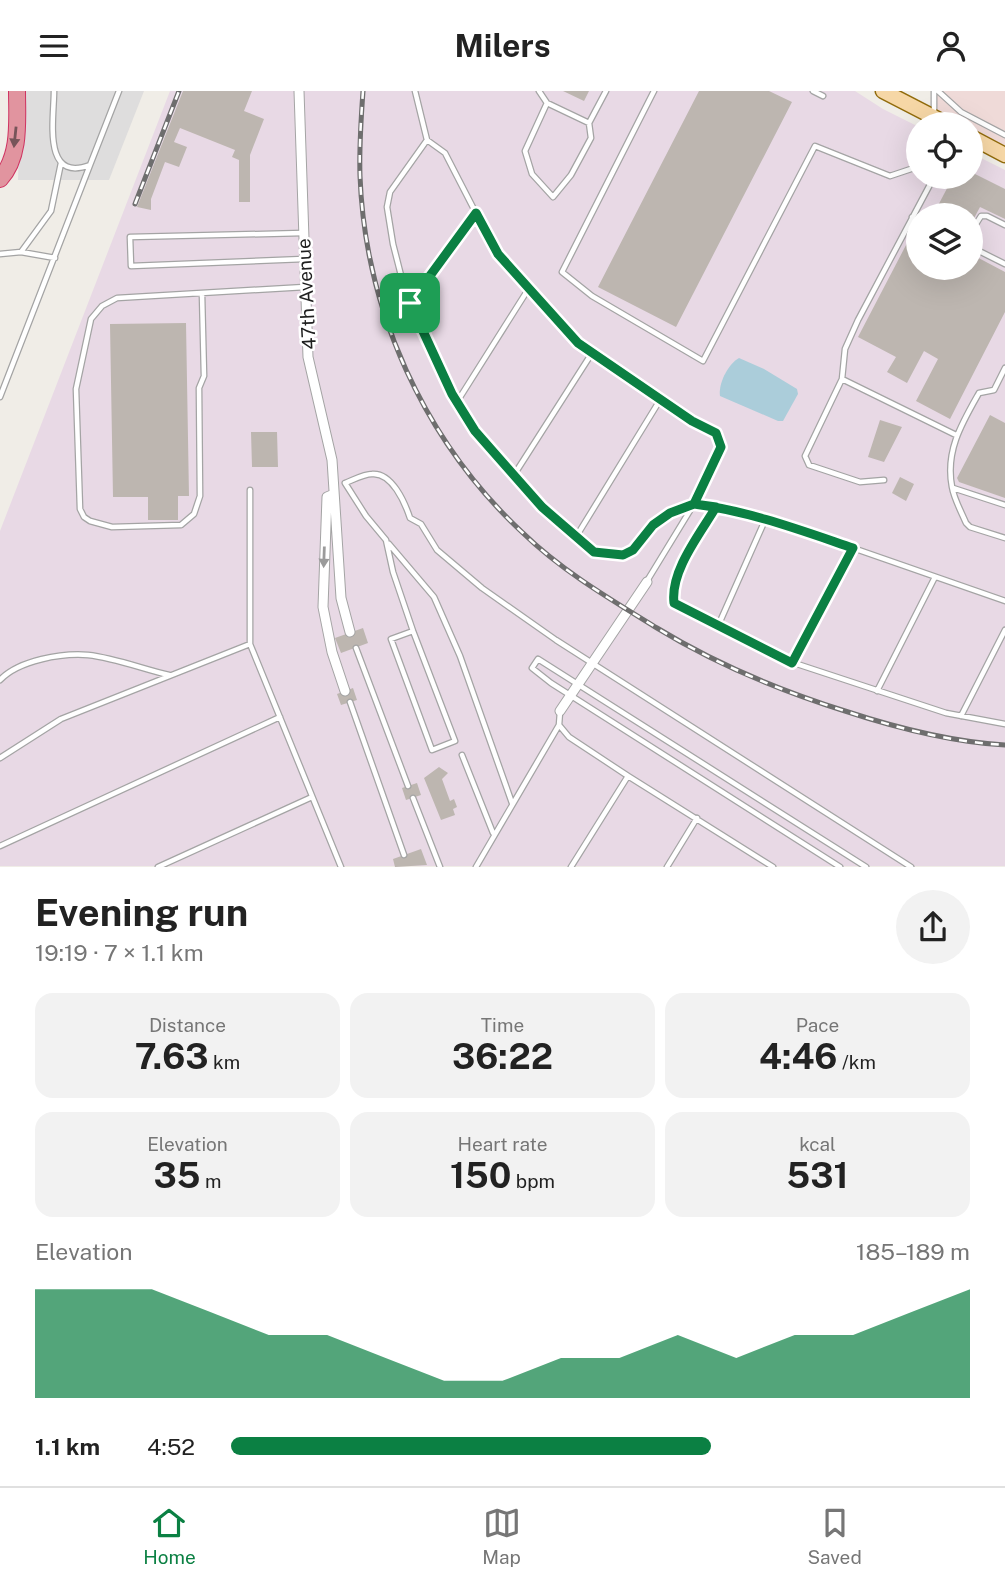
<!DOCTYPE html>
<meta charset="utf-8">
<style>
:root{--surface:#fff;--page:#f2f2f2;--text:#222;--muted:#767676;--line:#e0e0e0;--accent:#0b8043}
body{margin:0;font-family:"Public Sans",sans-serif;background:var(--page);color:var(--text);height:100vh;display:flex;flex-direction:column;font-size:26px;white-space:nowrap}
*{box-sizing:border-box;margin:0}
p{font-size:23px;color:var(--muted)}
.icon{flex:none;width:38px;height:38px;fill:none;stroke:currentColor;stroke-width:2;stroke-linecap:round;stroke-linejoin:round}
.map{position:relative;height:776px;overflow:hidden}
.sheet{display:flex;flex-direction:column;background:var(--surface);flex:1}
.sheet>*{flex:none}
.tools{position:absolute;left:906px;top:21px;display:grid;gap:14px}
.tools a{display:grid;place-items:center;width:77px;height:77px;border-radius:50%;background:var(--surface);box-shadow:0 7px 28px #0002;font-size:35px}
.pin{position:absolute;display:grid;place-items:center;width:60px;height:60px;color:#fff;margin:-30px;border-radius:14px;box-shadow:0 4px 10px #0006}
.round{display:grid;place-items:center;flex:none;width:74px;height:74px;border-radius:37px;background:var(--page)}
.head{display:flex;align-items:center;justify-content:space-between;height:119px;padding:0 35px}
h1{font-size:38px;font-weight:700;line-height:52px}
.metrics{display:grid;grid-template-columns:repeat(3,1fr);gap:10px;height:119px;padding:7px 35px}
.metrics div{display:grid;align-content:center;border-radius:18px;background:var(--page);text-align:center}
.metrics b{font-size:35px;font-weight:700}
.metrics small{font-size:19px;font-weight:400}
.metrics p{font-size:19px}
.chart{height:196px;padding:14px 35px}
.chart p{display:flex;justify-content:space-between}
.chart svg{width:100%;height:126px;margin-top:7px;fill:var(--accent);opacity:.7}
ul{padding:0 35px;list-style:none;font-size:23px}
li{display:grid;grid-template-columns:112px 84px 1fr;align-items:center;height:52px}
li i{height:18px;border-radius:9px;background:var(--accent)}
header{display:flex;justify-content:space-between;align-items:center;height:91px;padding:0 35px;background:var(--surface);font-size:32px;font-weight:700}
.tab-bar{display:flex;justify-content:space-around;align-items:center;height:98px;border-top:2px solid var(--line);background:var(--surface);font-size:19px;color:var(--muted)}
.tab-bar a{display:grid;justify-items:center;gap:4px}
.tab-bar .current{color:var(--accent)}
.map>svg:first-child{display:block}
.residential{fill:#dedddd}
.commercial{fill:#efdad8}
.industrial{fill:#e8d9e5;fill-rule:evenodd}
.water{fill:#abcdda}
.building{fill:#bdb6b0}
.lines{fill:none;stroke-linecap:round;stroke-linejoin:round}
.lane-casing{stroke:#a4a4a4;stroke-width:7}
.street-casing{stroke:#a4a4a4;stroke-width:11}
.primary-casing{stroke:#916b0b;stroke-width:17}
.highway-casing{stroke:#cf3361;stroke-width:18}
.lane{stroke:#fff;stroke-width:4.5}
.street{stroke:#fff;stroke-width:9}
.primary{stroke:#f6d7a6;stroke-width:14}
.highway{stroke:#e1949f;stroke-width:16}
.rail-casing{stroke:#6e6e6e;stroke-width:5}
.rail{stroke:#fff;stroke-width:2.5;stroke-dasharray:8;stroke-linecap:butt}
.oneway{fill:#775459}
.oneway2{fill:#9b9b9b}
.route-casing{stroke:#fff;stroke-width:14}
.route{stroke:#0b8043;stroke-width:9}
.labels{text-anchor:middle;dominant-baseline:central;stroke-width:5;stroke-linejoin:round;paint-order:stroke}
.street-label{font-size:19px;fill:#202020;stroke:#fff}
</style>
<header><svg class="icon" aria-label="menu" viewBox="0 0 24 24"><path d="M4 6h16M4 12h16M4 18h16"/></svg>Milers<svg class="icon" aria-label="person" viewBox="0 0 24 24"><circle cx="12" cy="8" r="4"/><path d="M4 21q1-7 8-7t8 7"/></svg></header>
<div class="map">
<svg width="1005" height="776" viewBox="0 0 1005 776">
<rect width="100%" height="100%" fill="#f0ede7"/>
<!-- residential -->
<path class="residential" d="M21,0H144L109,89H18Z"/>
<!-- commercial -->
<path class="commercial" d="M934,0H1005V64L971,46V33H946L934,26Z"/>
<!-- industrial -->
<path class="industrial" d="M170,0H855L883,18L919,36V86H971V62L1005,79V775H0V440ZM919,124H971V177H919Z"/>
<!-- water -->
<path class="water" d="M739,267L764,278L797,298L798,303L783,330H778L720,305C718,293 728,273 739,267Z"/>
<!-- building -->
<path class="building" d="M183,0H252L244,20L264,28L250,64V111H239V69L232,66L235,59L180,37L174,51L187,56L179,76L165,71L151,108V119L137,116Z
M563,0H589L584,10Z
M699,0H769L792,11L676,236L598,196Z
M971,81L1005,98V128L980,116L971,133V124H933L953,86H971Z
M916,135L919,136V177H971V163L1005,181V221L950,328L916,310L938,268L924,260L907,292L887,281L896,266L858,246Z
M186,232L189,405H178V429H148V406H113L110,233Z
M990,324L1005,332V407L959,391L957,387Z
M880,329L902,336L884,371L868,366Z
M251,341H277L278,376H252Z
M900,386L914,393L906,410L892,402Z
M363,537L368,552L341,562L335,547Z
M353,597L357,609L341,614L337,603Z
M439,676L448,682L442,688L450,710L454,708L457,716L453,718L455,724L441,729L424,687Z
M417,692L421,704L406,709L402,697Z
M421,758L427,774L395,776L393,768Z"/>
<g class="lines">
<!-- lane casing -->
<g class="lane-casing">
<path id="lane" d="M54,0C54,28 42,92 90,74L119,0
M415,0L427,49
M539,0L547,12
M654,0L562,181L592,205L703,270L815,55L890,85L911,78L919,71
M813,0L823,5
M938,0L961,21L1005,44
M934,24V0
M589,32L547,12L525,60L532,83L553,106L571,84L591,47L589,32L606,0
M912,126L919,130
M971,141L981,125H987L1005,134
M303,142L130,146L131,175L304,168
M971,156L1005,173
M21,161L51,120L61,72
M0,163L21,161L55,167
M202,203L204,285L199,297L200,405L194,423L181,434L112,436L90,430L84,426L80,418L76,298L91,228L102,215L117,207L305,196
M411,212L476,122
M1005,277L994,299L979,302C962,332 945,360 952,396C954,408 961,420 966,432L970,436L1005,447
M842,288L956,344
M0,306L90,74
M457,311L529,197
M514,384L592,262
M884,389L860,391L809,374L805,365L842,288L845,258L858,229L934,86
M953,397L1005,414
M250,399V553L341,776
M716,416C700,443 670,480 674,512L788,570L946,622L1005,633
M576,446L660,309
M389,453L434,506L460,565L512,712
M647,490L694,413L670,422L653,434L633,459L623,464L594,461L542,416L475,340L451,303L405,200L393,153L387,116L390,101L427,49L445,62L497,163L577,252L692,330L716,342L721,356L694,413L761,425L1005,510
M718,535L766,427
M413,540L391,548L432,659L455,650L413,540L393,481L386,449L366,425L345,392C353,389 364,383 372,383C392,381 405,412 410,427L421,433L437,459L482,497L556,549L911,776
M356,557L408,695
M792,571L853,457
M0,589C19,569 62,562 88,564C115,567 143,578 169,584
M877,600L935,486
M350,611L404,764
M560,621L559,634L569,646L628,685L571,776
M961,625L1005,539
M462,664L493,742
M0,667L61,628L250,553
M628,685L773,776
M413,707L440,776
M0,755L280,626
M158,776L312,706
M476,776L559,634
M667,776L697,727
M840,776L551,592L532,577L538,568L866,776"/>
</g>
<!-- street casing -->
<g class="street-casing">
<path id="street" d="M299,0L308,266L332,369L341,507L350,541
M334,403L327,406L323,516L332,561L345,600
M560,620L647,491"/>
</g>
<!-- primary casing -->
<g class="primary-casing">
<path id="primary" d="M883,0L947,33
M971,46L1005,64"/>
</g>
<!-- highway casing -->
<g class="highway-casing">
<path id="highway" d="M0,88C21,65 17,29 17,0"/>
</g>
<!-- lane -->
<use href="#lane" class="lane"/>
<!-- street -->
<use href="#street" class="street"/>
<!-- primary -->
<use href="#primary" class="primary"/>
<!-- highway -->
<use href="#highway" class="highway"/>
<!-- rail casing -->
<g class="rail-casing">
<path id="rail" d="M363,0C361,28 359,56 360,85C365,219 424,350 523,442C562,480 610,508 657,537C716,573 778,599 845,620C897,637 950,651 1005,654
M135,113L179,0"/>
</g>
<!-- rail -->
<use href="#rail" class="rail"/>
</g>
<!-- one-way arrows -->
<defs><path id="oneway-solid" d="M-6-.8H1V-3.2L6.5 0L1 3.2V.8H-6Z" transform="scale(1.75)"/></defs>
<use class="oneway" href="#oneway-solid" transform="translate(15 46) rotate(96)"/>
<use class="oneway2" href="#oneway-solid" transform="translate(324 466) rotate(92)"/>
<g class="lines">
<!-- route casing -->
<g class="route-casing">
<path id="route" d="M410,212L452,303L475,340L542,416L594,461L623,464L633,459L653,434L670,422L694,413L716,416C700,443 670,480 674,512L792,572L853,457C800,439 749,420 694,413L721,356L716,342L692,330L578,252L498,163L476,122L410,212"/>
</g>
<!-- route -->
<use href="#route" class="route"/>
</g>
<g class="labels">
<!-- street labels -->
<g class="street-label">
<text transform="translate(306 203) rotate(-93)">47th Avenue</text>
</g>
</g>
</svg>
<div class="tools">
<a><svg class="icon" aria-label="locate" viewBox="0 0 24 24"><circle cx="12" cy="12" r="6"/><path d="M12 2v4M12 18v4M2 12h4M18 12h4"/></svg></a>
<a><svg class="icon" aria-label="layers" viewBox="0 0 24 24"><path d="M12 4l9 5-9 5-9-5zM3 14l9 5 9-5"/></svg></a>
</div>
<div class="pin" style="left:410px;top:212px;background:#1e9e55"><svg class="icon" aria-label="arrive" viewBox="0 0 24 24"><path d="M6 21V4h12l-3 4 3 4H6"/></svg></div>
</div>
<section class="sheet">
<div class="head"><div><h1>Evening run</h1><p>19:19 · 7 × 1.1 km</p></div><a class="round"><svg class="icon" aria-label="share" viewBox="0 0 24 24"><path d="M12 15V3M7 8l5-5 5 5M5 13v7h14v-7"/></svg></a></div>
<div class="metrics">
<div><p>Distance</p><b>7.63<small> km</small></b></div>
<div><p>Time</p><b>36:22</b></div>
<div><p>Pace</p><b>4:46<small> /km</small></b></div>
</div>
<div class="metrics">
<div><p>Elevation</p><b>35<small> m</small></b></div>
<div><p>Heart rate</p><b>150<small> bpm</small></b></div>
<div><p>kcal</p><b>531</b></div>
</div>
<div class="chart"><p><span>Elevation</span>185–189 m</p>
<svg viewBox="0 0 160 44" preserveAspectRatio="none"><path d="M0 44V6L10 6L20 6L30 14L40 22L50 22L60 30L70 38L80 38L90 30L100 30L110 22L120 30L130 22L140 22L150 14L160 6V44z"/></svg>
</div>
<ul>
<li><b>1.1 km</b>4:52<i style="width:65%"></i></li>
</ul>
</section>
<nav class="tab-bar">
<a class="current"><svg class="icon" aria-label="home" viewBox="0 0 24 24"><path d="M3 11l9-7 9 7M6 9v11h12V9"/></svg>Home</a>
<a><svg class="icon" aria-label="map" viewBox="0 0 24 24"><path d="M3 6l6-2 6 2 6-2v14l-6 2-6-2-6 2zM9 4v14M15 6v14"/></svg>Map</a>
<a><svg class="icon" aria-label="saved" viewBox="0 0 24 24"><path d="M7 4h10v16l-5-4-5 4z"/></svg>Saved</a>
</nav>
